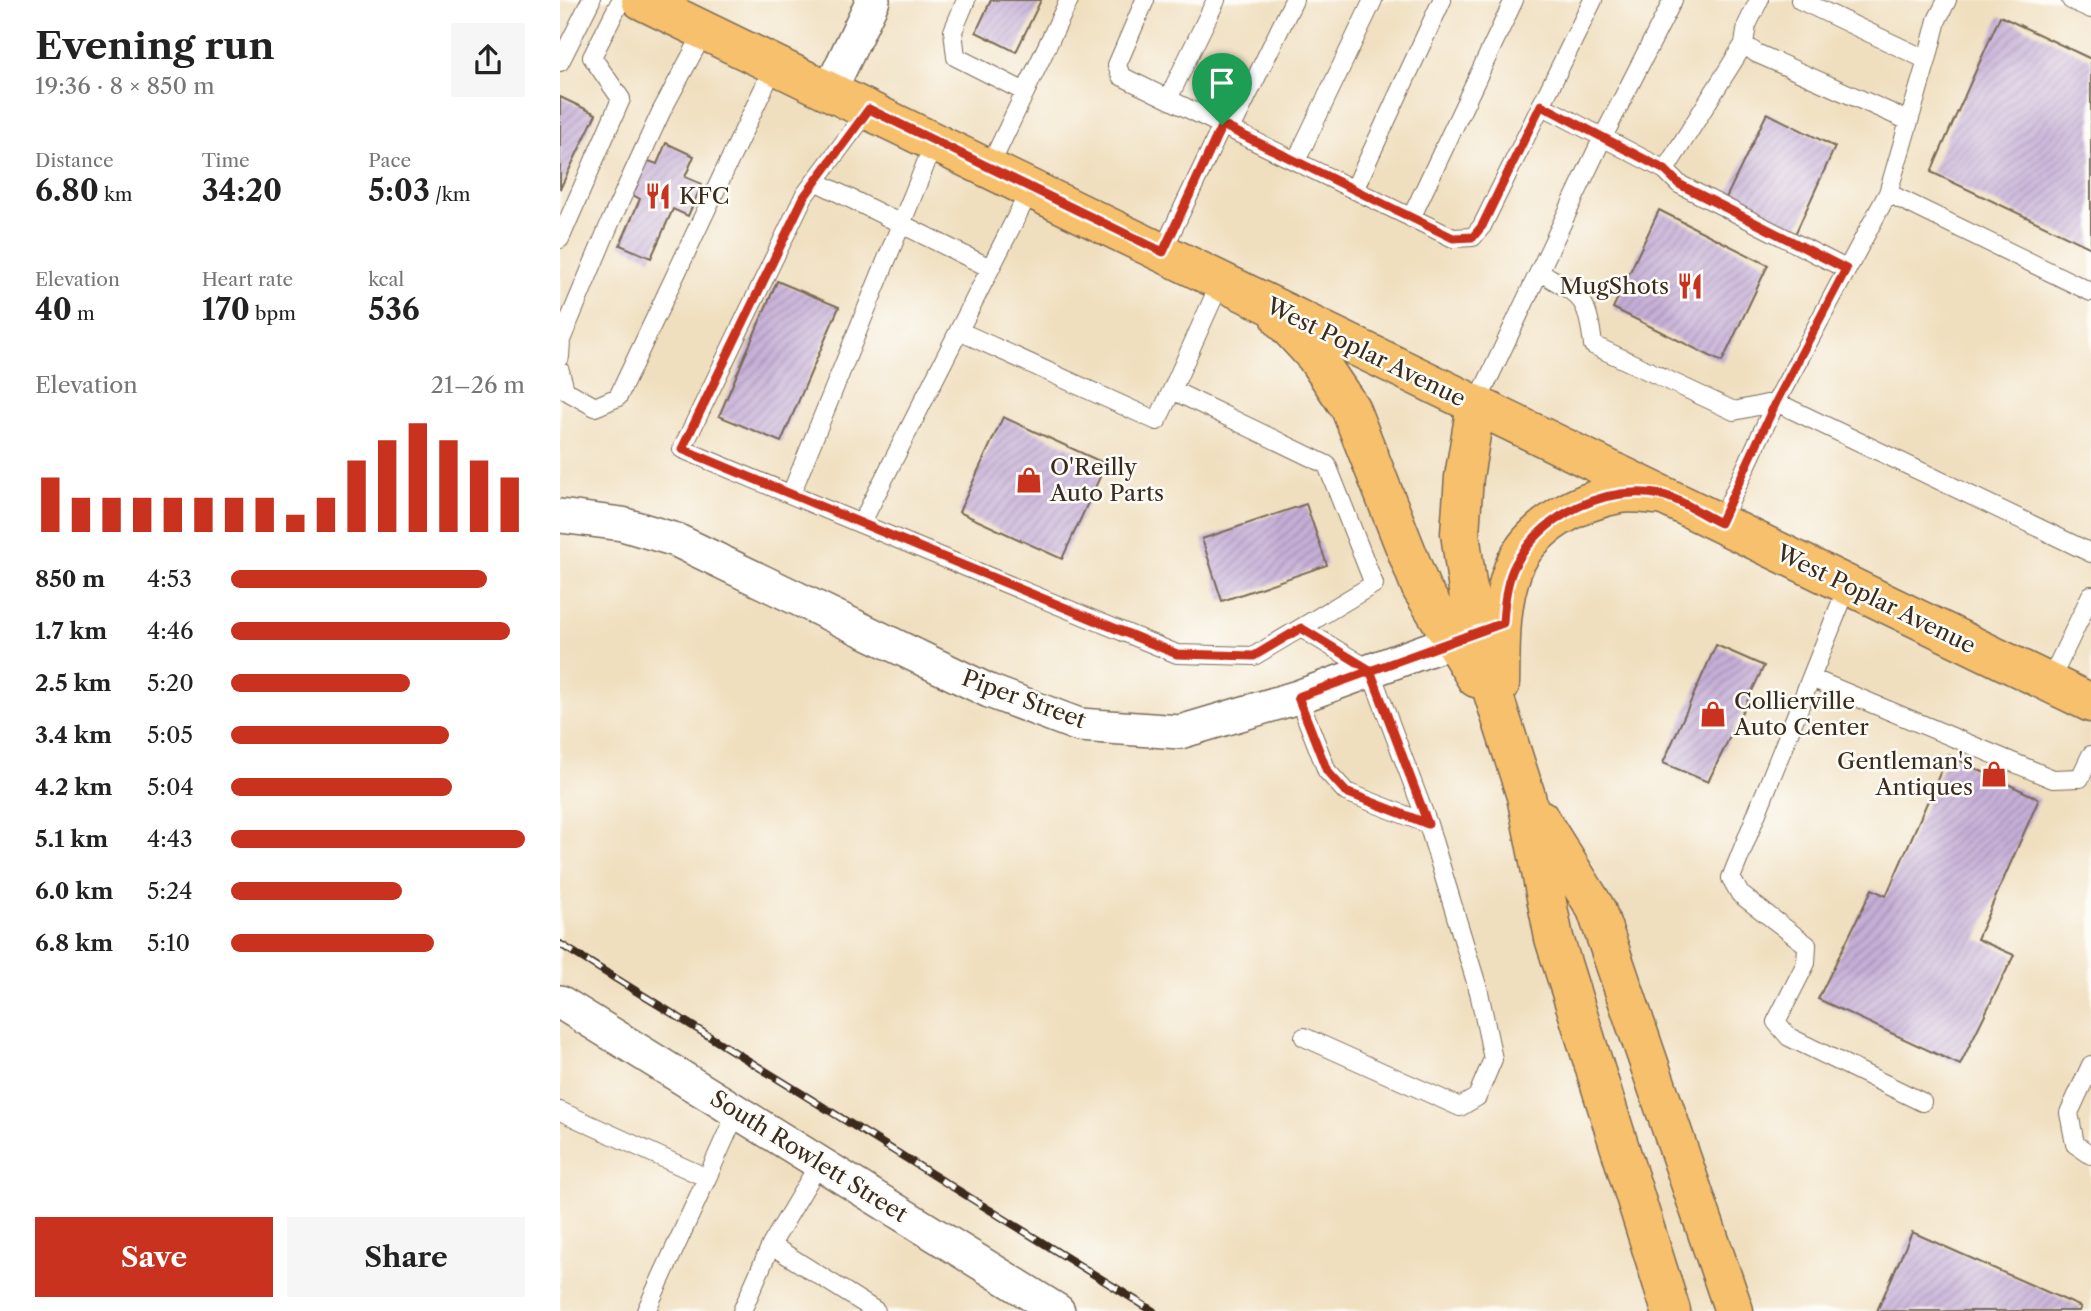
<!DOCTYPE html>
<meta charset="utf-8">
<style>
:root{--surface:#fff;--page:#f6f6f6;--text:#222;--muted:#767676;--accent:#c8321e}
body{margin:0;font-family:"Libre Caslon Text",serif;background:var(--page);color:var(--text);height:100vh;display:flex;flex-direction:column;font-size:26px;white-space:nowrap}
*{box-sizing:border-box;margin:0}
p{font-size:23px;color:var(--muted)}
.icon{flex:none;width:38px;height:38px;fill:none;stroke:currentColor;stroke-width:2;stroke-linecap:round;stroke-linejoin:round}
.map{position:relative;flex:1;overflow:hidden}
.panel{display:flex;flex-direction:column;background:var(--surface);width:560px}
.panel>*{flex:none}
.pin{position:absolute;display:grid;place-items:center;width:60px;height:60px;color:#fff;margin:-72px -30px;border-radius:50% 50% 50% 0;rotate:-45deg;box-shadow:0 0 7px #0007}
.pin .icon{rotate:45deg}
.round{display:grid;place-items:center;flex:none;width:74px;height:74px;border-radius:0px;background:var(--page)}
.overview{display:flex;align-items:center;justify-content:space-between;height:119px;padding:0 35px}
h1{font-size:38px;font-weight:700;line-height:52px}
.figures{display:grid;grid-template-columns:repeat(3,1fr);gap:10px;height:119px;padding:7px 35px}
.figures div{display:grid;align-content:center}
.figures b{font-size:30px;font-weight:700}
.figures small{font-size:19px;font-weight:400}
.figures p{font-size:19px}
.chart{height:196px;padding:14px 35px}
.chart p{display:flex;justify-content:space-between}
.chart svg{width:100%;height:126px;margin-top:7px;stroke:var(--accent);stroke-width:6}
.cta{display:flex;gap:14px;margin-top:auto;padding:14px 35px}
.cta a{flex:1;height:80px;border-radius:0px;background:var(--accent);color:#fff;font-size:28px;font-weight:700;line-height:80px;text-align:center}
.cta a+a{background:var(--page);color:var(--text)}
ul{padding:0 35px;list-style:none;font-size:23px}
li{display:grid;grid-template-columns:112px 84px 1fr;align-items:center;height:52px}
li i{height:18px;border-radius:9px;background:var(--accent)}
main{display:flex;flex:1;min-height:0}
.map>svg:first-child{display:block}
.building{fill:url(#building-hatch)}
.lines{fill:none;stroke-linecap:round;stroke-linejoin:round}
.service-casing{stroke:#7a6956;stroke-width:20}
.minor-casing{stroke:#7a6956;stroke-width:36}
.primary-casing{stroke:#7a6956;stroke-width:41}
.service{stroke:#fff;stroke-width:18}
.minor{stroke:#fff;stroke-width:33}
.primary{stroke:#f7c06c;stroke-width:38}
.rail-casing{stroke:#3b2a1e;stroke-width:8}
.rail{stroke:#fdfcf7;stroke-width:5;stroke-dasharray:16;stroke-linecap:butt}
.route-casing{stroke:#fff;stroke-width:14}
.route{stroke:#c8321e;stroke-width:9}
.labels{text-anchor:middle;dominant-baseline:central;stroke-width:5;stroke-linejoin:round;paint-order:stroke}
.poi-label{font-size:23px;fill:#3b2a1e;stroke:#fdfcf7;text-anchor:start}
.street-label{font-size:23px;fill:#3b2a1e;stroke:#fdfcf7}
</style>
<main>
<section class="panel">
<div class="overview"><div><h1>Evening run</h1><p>19:36 · 8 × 850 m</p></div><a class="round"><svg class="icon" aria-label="share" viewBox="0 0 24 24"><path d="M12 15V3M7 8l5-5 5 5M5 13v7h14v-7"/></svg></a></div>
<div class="figures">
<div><p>Distance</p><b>6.80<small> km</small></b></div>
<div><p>Time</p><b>34:20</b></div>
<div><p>Pace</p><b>5:03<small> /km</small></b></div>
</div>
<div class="figures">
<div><p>Elevation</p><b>40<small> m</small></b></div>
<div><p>Heart rate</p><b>170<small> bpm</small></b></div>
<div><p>kcal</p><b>536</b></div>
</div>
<div class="chart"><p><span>Elevation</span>21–26 m</p>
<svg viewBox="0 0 160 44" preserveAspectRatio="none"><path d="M5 44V25M15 44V32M25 44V32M35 44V32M45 44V32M55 44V32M65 44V32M75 44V32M85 44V38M95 44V32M105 44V19M115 44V12M125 44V6M135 44V12M145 44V19M155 44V25"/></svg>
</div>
<ul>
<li><b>850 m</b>4:53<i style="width:87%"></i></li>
<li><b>1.7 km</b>4:46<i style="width:95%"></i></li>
<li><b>2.5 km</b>5:20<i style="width:61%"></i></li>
<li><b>3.4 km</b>5:05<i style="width:74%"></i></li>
<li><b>4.2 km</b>5:04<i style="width:75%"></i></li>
<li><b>5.1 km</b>4:43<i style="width:100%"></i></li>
<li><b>6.0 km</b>5:24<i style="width:58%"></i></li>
<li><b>6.8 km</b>5:10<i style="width:69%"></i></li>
</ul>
<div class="cta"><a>Save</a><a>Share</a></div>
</section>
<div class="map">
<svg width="1531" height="1311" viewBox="0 0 1531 1311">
<defs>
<pattern id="building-hatch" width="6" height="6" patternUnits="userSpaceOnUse" patternTransform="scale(1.75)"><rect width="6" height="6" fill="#c6afd8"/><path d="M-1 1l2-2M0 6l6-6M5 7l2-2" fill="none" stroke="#a28faf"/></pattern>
</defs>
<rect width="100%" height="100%" fill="#fdfcf7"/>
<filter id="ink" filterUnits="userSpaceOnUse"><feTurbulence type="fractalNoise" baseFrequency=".0143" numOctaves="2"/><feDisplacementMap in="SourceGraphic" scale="14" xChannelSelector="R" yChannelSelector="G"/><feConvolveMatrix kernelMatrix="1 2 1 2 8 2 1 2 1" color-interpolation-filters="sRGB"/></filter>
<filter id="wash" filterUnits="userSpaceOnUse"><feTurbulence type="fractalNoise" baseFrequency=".00686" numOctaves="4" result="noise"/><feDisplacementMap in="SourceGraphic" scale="28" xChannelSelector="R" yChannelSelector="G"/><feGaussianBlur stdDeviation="1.57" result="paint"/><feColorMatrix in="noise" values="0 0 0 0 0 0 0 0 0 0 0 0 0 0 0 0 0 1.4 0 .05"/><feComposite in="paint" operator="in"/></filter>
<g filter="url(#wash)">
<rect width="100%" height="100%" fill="#f0dfbf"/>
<g id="blocks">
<!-- building -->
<path class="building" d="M431,0H481L456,52L416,32Z
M1440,16L1531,59V248L1371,172Z
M0,97L36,114L0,189Z
M1207,113L1275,147L1232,241L1162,206Z
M106,143L134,156L125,177L142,184L128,216L113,209L91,258L60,245L80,199L71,194L86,160L97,164Z
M1099,210L1208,265L1162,362L1053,308Z
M217,281L279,307L221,442L159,416Z
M443,417L546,464L502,559L399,512Z
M746,504L767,565L662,601L642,539Z
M1156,645L1204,666L1148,782L1103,763Z
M1388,755L1479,799L1417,939L1454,955L1400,1065L1258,999L1312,889L1326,896Z
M1352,1232L1521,1307L1519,1311H1317Z"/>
</g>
</g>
<g filter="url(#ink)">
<use href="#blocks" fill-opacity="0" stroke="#7a6956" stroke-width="2"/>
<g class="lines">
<!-- service casing -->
<g class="service-casing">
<path id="service" d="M406,0L393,31L396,57L465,92
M585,0L557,65L561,76L893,238L913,237L922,226L1033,0
M1199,0L1187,25L1184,44L1196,53L1349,121
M1511,0L1531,9
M1367,60L1377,20L1387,0
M0,62L31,0
M608,99L656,0
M981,105L1105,170L1119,184L1286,269
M671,129L734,0
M736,161L813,0
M429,168L509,0
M1105,170L1184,44
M255,181L430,268
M471,188L301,524L617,654L694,656L814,584L767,465L612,390L661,281
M794,190L882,0
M1328,193L1531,292
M851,218L954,0
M0,239L61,99L32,57L61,0
M602,252L662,126
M980,272C1022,297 1027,295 1033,345L1174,411L1216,402L1531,553
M399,331L597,421L612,390
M0,357L1,340L50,223L101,112L145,30
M0,371L5,390L35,407L58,397L215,64
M916,405L1042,139L1113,0
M231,494L375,141
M1160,523L1216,402L1328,193L1367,60L1240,0
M301,524L122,449L244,196L309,109
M1288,585L1171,878L1180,894L1247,945L1246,963L1216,1022L1229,1037L1362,1102
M741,628L810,670L868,824L919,992L933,1059L917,1097L900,1107L744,1037
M1251,678L1493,779L1520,778L1531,755
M1489,683L1531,595
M738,697L767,771L786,792L868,824
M1531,1065L1509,1113L1515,1144L1531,1155
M0,1111L147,1178L177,1111
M260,1162L211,1245L316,1311
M86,1311L147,1178
M182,1311L211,1245"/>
</g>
<!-- minor casing -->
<g class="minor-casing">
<path id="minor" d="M270,90L313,0
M0,516L62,524L116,540L429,691L519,725L620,732L738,697L917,632
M0,1002L498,1311"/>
</g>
<!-- primary casing -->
<g class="primary-casing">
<path id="primary" d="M81,0L1531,703
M721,319L755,356L790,408L861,588L916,678
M916,405L904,477L900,533L914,634L966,796L994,938L1111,1311
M940,685C941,647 939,605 953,569C969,528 1018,501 1059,494C1070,492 1084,494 1096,495
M980,819L1036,909L1174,1311"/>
</g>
<!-- service -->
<use href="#service" class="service"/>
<!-- minor -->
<use href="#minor" class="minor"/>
<!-- primary -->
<use href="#primary" class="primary"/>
<!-- rail casing -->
<g class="rail-casing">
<path id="rail" d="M0,944L593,1311"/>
</g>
<!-- rail -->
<use href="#rail" class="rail"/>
</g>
</g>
<g class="lines" filter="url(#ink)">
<!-- route casing -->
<g class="route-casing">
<path id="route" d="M662,125L603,252L309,109L244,197L122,449L617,654L694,656L741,628L810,670L868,824L786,792L767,771L738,697L943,623C944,605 946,582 955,565C982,515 1045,484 1102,495C1121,499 1142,515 1160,523L1216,402L1286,269L1119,184L1105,170L981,105L922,226L913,237L893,238L662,125"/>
</g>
<!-- route -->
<use href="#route" class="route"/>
</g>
<!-- icons -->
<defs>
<g id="restaurant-bare" transform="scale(2.1)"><path d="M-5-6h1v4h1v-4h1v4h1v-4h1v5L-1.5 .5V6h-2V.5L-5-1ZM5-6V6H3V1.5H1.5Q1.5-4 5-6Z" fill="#c8321e" stroke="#fdfcf7" stroke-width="2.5" paint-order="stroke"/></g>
<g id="shop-bare" transform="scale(2.1)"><path d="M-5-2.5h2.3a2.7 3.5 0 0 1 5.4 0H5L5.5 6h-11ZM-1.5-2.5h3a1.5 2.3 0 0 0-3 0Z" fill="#c8321e" stroke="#fdfcf7" stroke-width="2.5" paint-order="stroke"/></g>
</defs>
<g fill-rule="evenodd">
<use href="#restaurant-bare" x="98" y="196"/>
<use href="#restaurant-bare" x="1130" y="286"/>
<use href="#shop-bare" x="469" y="480"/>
<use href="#shop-bare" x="1153" y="714"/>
<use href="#shop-bare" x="1434" y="774"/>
</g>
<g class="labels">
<!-- poi labels -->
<g class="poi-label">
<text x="119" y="196">KFC</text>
<text x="1109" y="286" text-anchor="end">MugShots</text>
<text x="490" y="467">O'Reilly<tspan x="490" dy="26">Auto Parts</tspan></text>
<text x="1174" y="701">Collierville<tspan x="1174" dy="26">Auto Center</tspan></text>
<text x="1413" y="761" text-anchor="end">Gentleman's<tspan x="1413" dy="26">Antiques</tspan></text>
</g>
<!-- street labels -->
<g class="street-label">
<text transform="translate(806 352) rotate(26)">West Poplar Avenue</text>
<text transform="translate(1316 599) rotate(26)">West Poplar Avenue</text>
<text transform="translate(464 699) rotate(20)">Piper Street</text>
<text transform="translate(249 1156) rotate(32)">South Rowlett Street</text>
</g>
</g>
</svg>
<div class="pin" style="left:662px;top:125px;background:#1e9e55"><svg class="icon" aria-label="arrive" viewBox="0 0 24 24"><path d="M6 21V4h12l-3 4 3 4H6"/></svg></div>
</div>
</main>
